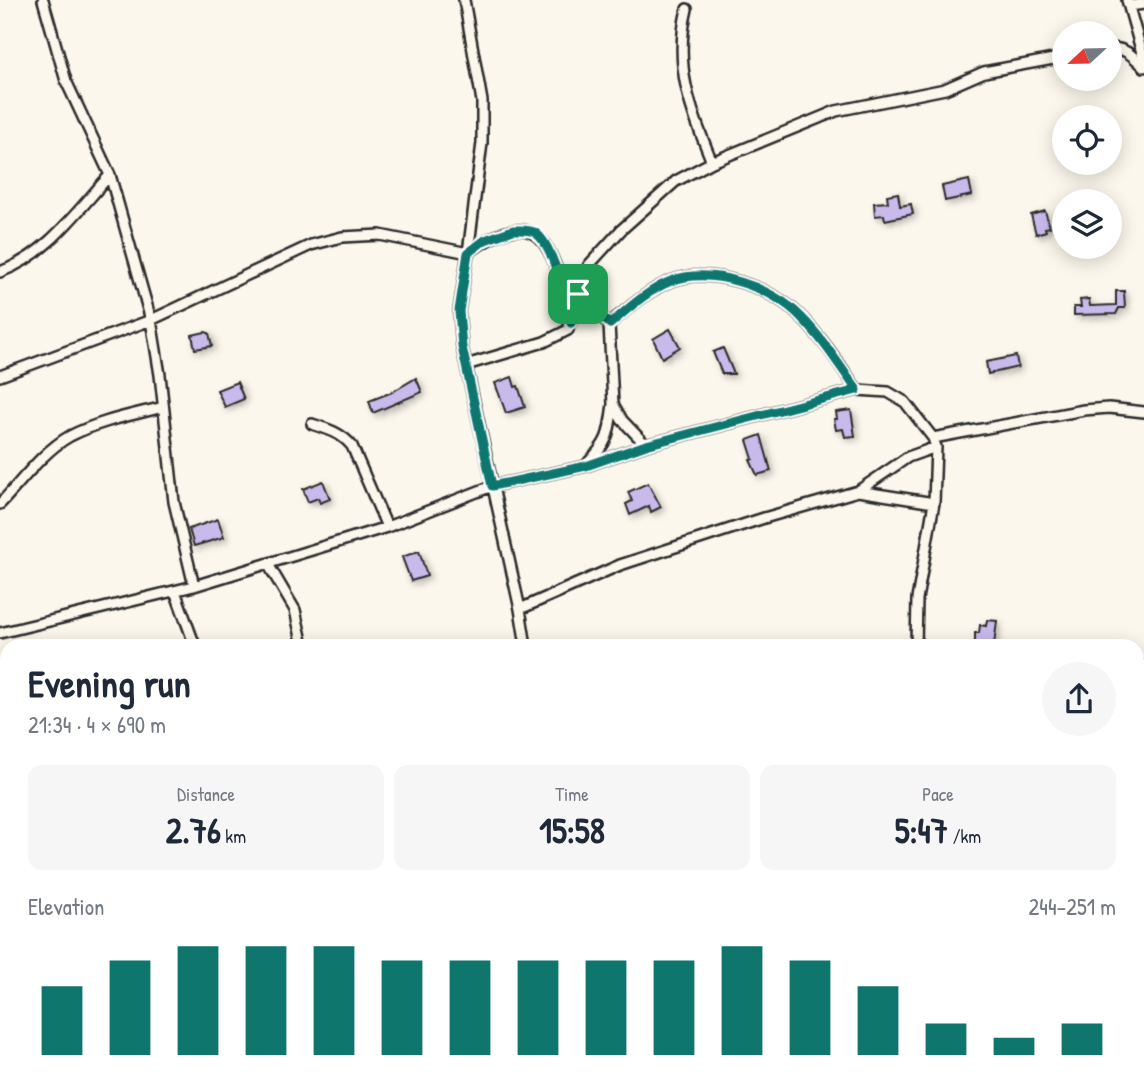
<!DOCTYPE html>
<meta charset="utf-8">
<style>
:root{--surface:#fff;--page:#f6f6f7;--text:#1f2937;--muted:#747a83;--accent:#0f766e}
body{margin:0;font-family:"Patrick Hand",sans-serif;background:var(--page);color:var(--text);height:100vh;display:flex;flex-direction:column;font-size:26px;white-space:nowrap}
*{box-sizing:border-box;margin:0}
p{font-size:23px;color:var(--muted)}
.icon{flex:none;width:38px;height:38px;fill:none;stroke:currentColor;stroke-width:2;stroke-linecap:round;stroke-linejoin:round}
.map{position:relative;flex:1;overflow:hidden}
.sheet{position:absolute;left:0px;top:639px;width:1144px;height:450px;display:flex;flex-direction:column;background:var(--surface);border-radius:21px 21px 0 0;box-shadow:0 4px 18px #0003}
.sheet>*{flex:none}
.needle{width:46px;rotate:248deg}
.controls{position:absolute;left:1052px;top:21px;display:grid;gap:14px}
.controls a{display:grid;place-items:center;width:70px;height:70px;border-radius:50%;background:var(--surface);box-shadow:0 4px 18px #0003;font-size:35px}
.pin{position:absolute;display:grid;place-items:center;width:60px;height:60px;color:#fff;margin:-30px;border-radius:14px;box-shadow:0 4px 10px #0006}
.round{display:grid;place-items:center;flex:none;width:74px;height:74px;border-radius:37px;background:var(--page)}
.head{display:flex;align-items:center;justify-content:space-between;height:119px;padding:0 28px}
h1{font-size:38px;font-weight:800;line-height:52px}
.metrics{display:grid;grid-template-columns:repeat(3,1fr);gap:10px;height:119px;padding:7px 28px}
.metrics div{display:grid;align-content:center;border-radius:14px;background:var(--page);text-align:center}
.metrics b{font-size:35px;font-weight:800}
.metrics small{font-size:19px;font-weight:400}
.metrics p{font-size:19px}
.chart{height:196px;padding:14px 28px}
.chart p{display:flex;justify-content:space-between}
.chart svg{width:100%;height:126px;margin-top:7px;stroke:var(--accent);stroke-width:6}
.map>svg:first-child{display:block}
.building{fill:#c8bbec;stroke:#2b2b2b;stroke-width:2;filter:url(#shadow)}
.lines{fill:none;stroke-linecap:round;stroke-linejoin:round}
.street-casing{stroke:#2b2b2b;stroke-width:14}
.secondary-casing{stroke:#2b2b2b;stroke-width:18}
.primary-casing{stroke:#2b2b2b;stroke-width:19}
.street{stroke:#fbf7ec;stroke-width:9}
.secondary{stroke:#fbf7ec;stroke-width:12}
.primary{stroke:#fedf80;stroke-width:14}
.route-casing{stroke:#fff;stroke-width:14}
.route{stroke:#0f766e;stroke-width:9}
</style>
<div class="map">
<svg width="1144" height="1087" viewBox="0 0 1144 1087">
<defs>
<filter id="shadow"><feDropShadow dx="3" dy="3" stdDeviation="3.5" flood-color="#0004"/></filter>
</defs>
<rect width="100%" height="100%" fill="#fbf7ec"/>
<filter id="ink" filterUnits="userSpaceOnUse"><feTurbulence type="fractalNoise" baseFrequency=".0143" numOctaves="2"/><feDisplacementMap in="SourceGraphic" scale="14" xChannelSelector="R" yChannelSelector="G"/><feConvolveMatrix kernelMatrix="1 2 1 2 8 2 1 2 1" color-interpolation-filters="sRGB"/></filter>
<g filter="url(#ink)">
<!-- building -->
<path class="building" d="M969,180L972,195L945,201L942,186Z
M898,193L900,206L911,204L913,214L885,220L884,215L875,216L874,203L888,202L887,195Z
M1045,211L1050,227L1045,228L1046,231L1036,234L1031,215Z
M1116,291H1124L1125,308H1119L1116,314L1074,315V307H1081L1080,300L1089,299L1090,306L1116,305Z
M670,329L680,347L662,358L653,339Z
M205,332L209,333L212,346L195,349L192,335Z
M723,348L734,374H722L713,352Z
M1016,356L1018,367L988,374L986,362Z
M512,377L515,387L518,386L525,407L506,413L495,383Z
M416,378L422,392L373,413L369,401L392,392Z
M237,382L244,399L225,407L217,390Z
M851,410L855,436L845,437L843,429L836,430L834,419H837L836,412Z
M761,435L771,471L757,475L750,460L753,459L747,440Z
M323,481L330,499L320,503L318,498L308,502L303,489Z
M648,483L661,507L651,512L649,506L630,515L626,504L632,501L628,492Z
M218,519L224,537L194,546L189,529Z
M419,551L427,576L411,581L402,557Z
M987,620L997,621L994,645L975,643V633H979L980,625L986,626Z"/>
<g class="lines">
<!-- street casing -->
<g class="street-casing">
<path id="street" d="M43,0L66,81L110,175L151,320L160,375L174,502L194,586
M1127,0L1144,60
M1129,6L1144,4
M687,9C673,67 691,110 712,162
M1110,49C1124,46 1134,57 1144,67
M0,272C47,255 77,211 110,175
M578,294L609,324L613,404L622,420L646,445
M609,324C628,309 648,290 671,281C711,266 773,287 801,317C823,339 840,365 857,390
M466,365L544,342L568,330L581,281L589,265L621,230L676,181L712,162L836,111L945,89L984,72L1064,57
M0,376L151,320L311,245L342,237L380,235L468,253L482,143V101L464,0
M312,424C328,429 341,433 352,446L387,527
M933,438L1084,410L1109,408L1144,412
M587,464C609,441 609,435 613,404
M858,491L934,503
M0,504C21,482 43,451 70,436C99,421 132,415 163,407
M268,564L295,610L303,646
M175,591L195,646
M520,609L620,565L764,518L858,491L908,457L936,447
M0,633L194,586L387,527L492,486L586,466L646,445L857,390L888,392L905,402L933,438L936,447L934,503L917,599L916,646
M526,646L520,609L462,347L459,311L468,253C547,194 554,259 571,322
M0,705L7,721
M0,813H7
M264,1082L265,1087
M420,1082L423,1087
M482,1082L483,1087
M596,1082L608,1087
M678,1087L700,1082
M876,1087L879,1082"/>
</g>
<!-- secondary casing -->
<g class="secondary-casing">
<path id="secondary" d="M1138,668H1144
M0,1009L7,1004"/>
</g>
<!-- primary casing -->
<g class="primary-casing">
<path id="primary" d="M1138,896L1144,884
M1041,1087L1044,1082"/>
</g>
<!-- street -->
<use href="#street" class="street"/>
<!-- secondary -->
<use href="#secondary" class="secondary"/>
<!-- primary -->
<use href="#primary" class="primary"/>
</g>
</g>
<g class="lines" filter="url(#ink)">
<!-- route casing -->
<g class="route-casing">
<path id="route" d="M513,230C520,230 528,229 534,232C554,243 565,302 571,323L578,294L610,324C628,309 648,290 671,281C711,266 773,287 801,317C823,339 839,365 857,390L646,445L586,466L492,486L462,347L459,311L468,253L485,240Z"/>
</g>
<!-- route -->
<use href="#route" class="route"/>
</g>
</svg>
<div class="controls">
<a><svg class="needle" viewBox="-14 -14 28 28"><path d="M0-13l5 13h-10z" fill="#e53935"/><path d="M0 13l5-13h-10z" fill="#747a83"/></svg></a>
<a><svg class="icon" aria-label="locate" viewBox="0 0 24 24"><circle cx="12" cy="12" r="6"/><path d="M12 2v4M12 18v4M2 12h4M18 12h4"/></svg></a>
<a><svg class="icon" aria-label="layers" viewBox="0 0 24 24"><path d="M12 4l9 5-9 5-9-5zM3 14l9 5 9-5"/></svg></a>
</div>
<div class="pin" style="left:578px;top:294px;background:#1e9e55"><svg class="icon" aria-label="arrive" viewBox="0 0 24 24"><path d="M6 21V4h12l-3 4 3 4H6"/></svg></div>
<section class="sheet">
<div class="head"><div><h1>Evening run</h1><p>21:34 · 4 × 690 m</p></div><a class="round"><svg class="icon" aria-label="share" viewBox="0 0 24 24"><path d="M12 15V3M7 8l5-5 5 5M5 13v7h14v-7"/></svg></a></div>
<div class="metrics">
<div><p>Distance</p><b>2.76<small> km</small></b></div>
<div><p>Time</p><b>15:58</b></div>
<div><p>Pace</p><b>5:47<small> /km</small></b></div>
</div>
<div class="chart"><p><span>Elevation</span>244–251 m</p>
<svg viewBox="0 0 160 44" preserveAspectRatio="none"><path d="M5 44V20M15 44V11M25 44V6M35 44V6M45 44V6M55 44V11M65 44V11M75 44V11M85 44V11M95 44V11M105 44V6M115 44V11M125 44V20M135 44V33M145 44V38M155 44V33"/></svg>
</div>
</section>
</div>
